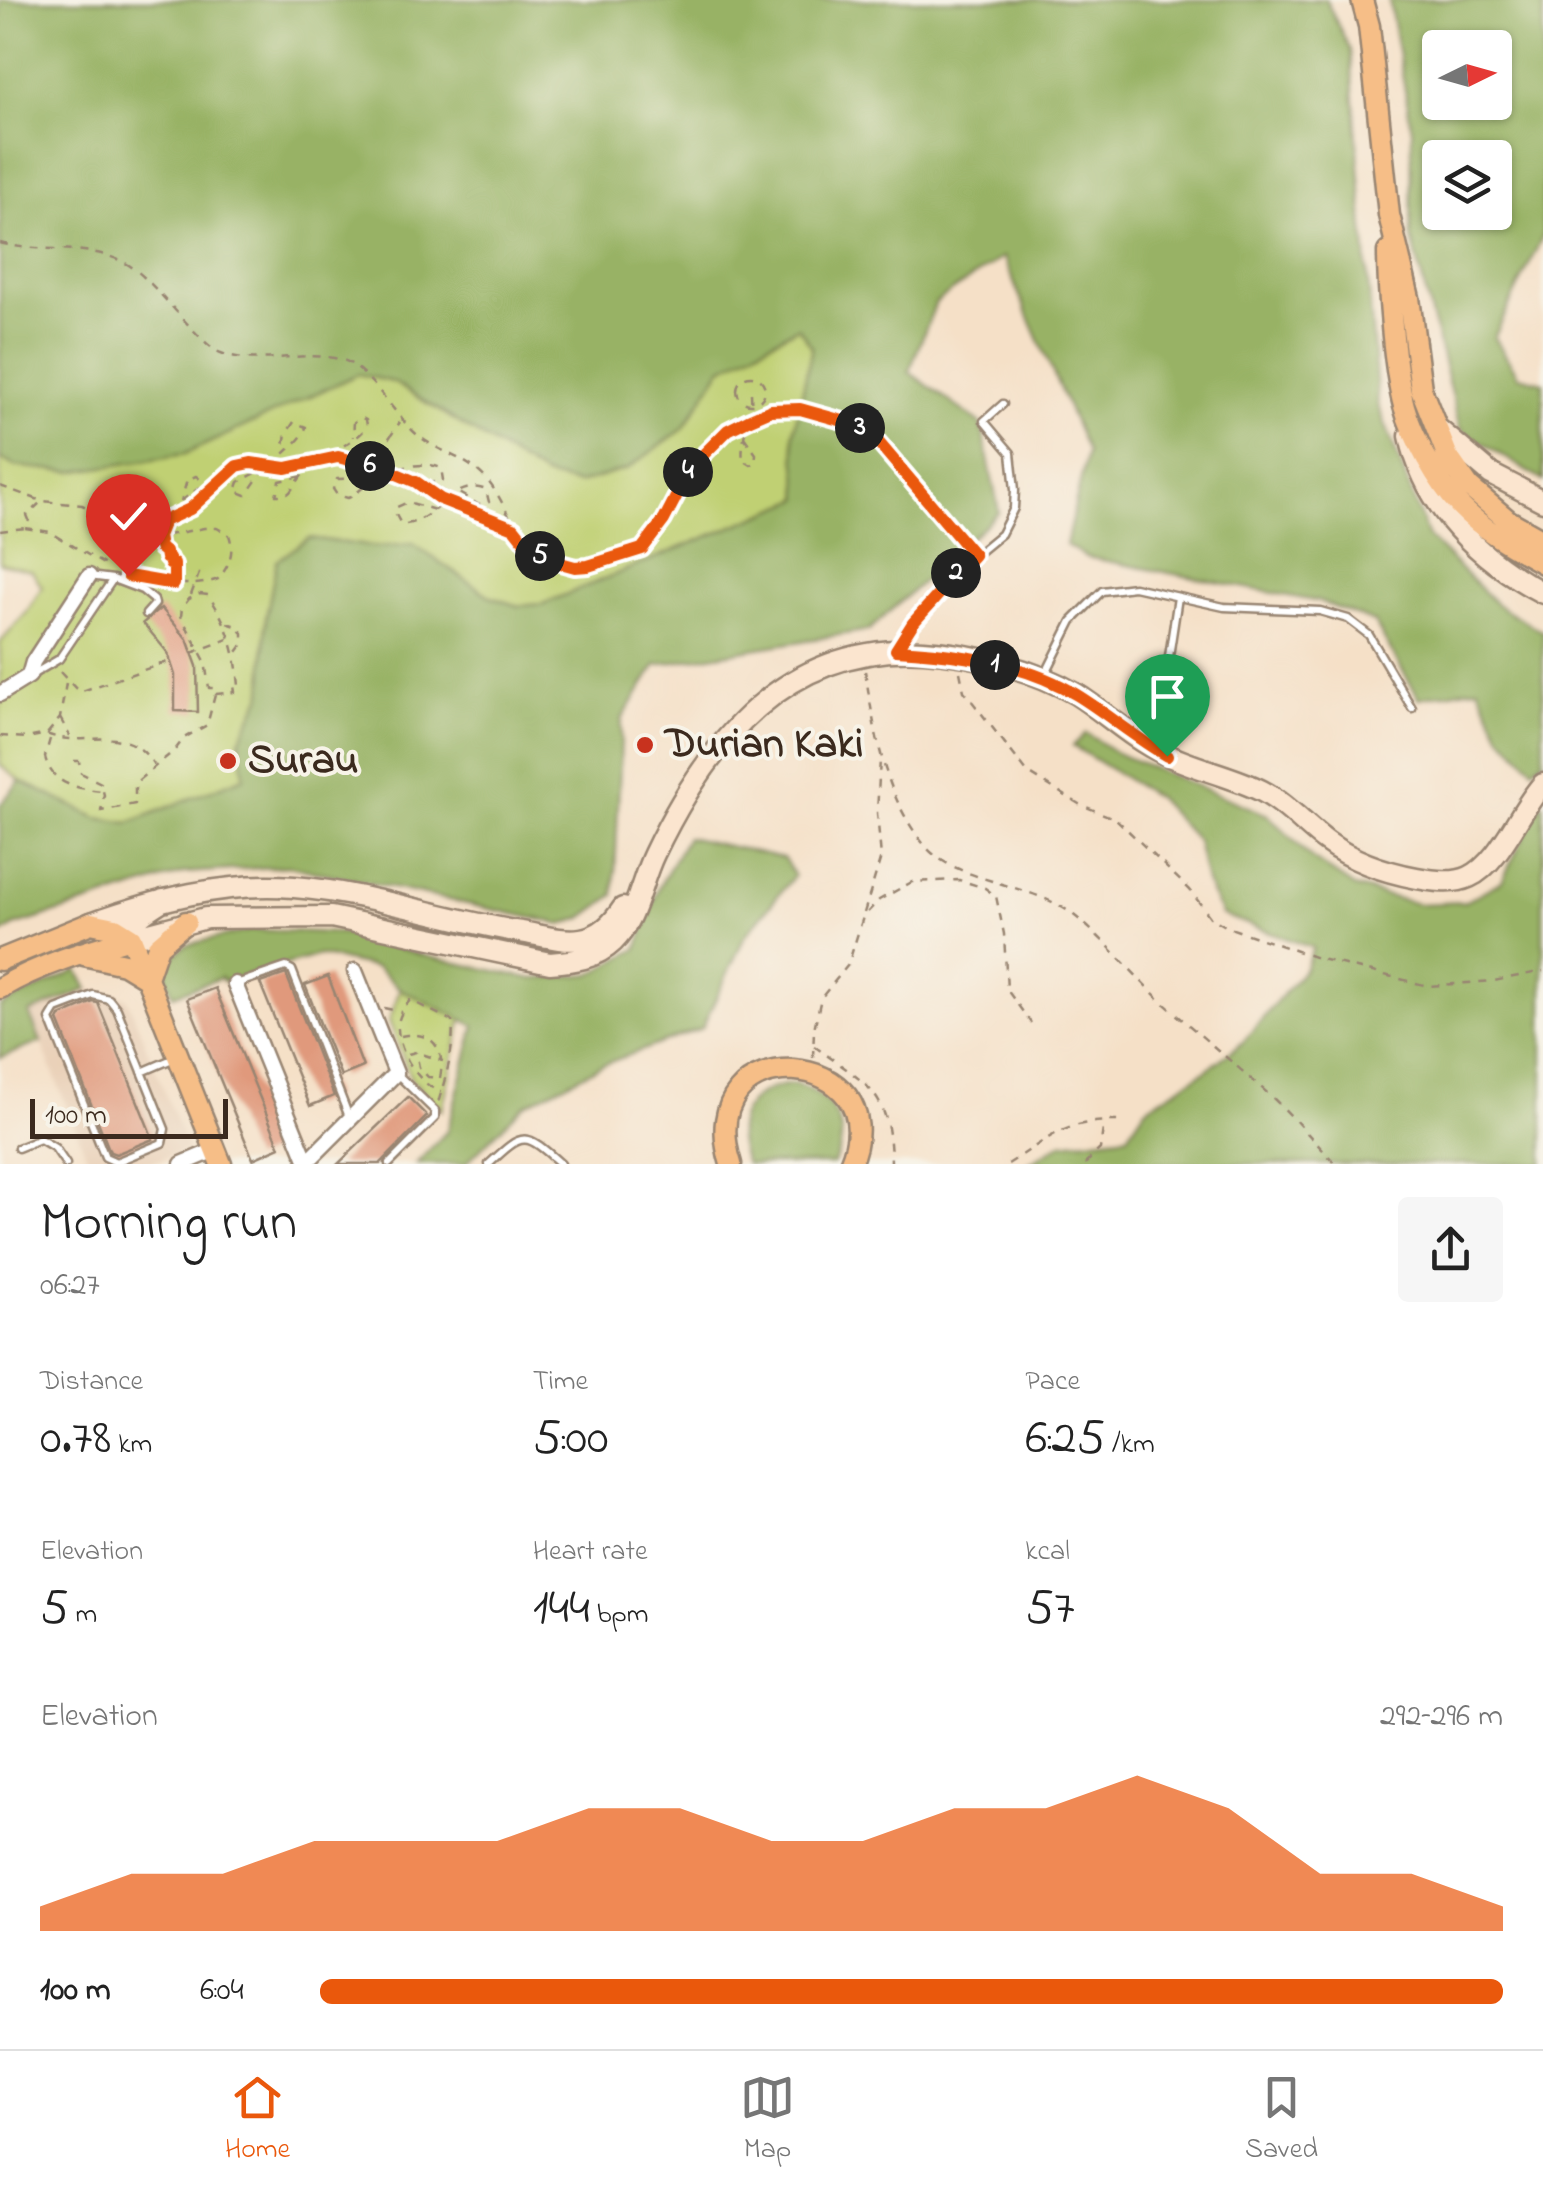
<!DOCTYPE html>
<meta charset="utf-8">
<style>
:root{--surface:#fff;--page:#f6f6f6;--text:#222;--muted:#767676;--line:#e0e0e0;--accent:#ea580c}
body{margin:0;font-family:"Indie Flower",sans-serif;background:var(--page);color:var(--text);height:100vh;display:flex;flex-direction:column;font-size:38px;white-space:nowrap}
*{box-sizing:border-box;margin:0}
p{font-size:32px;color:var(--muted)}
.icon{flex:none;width:55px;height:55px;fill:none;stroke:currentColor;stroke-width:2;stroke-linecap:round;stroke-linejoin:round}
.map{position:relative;height:1164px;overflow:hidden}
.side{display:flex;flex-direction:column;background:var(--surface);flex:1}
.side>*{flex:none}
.needle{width:65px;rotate:85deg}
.fabs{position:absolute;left:1422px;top:30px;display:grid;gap:20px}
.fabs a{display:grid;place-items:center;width:90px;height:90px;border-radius:10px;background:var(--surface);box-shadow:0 2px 8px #0004;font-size:50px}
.scale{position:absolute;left:30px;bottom:25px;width:198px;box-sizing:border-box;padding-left:10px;border:5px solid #3b2a1e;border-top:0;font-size:28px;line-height:35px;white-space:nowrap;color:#3b2a1e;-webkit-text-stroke:8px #f7f3e8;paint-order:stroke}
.pin{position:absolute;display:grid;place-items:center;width:85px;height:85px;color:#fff;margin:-102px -42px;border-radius:50% 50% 50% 0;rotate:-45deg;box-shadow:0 0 10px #0007}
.pin .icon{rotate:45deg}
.km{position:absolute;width:50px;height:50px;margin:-25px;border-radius:50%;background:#222;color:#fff;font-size:28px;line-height:50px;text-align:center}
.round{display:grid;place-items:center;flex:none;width:105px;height:105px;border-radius:10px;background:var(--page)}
.headline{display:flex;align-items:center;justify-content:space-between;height:170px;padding:0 40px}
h1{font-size:55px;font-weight:600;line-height:75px}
.figures{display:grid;grid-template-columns:repeat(3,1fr);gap:15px;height:170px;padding:10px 40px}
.figures div{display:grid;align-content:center}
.figures b{font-size:50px;font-weight:600}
.figures small{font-size:28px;font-weight:400}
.figures p{font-size:28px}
.chart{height:280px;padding:20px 40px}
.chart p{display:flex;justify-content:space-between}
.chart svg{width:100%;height:180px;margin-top:10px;fill:var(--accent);opacity:.7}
ul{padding:0 40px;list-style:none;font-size:32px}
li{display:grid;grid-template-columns:160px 120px 1fr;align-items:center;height:75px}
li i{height:25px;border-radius:12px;background:var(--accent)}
.dock{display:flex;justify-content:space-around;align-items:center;height:140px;border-top:2px solid var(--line);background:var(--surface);font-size:28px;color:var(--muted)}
.dock a{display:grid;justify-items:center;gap:5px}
.dock .selected{color:var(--accent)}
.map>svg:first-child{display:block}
.built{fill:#e9cfb6}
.green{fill:#c0d073;stroke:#7e7d48;stroke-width:2.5}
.forest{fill:#98b265;stroke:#6a6e42;stroke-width:2.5;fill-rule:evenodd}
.building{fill:#e0997c}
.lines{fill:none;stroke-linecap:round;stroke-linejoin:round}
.service-casing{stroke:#988572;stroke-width:11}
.minor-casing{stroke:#988572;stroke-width:19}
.secondary-casing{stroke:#988572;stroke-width:25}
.primary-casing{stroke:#988572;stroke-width:25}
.path{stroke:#988572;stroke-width:2.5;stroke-dasharray:8 8;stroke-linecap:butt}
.service{stroke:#fff;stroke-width:6}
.minor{stroke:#fff;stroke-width:14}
.secondary{stroke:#fbe5cf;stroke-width:20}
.primary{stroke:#f6be87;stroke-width:20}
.route-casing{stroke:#fff;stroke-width:20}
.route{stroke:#ea580c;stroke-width:12}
.poi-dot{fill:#c8321e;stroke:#f7f3e8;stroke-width:4}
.labels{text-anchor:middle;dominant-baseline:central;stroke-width:8;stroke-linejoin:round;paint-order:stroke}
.poi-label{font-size:42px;font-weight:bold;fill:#3b2a1e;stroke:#f7f3e8;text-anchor:start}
</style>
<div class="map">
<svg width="1543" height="1164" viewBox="0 0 1543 1164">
<rect width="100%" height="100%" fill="#f7f3e8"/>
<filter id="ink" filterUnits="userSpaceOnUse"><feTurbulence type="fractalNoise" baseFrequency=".01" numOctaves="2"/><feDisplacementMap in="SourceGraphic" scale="20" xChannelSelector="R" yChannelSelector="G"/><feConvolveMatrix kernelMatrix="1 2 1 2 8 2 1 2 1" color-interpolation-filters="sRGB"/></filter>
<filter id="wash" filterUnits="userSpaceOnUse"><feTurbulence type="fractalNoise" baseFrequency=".0048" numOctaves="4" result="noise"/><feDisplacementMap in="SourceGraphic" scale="40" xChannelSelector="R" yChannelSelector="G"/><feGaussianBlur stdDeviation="2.25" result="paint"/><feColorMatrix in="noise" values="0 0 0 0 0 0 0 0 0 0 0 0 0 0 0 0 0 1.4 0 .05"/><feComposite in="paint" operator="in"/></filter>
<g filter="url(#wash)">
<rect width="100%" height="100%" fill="#f5e0c7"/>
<!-- built -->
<path class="built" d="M88,989L127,998L188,1150L148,1164H90L29,1013Z"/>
<!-- green -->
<path class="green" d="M799,327L812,347L793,436L800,499L543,604L518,606L491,597L413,544L376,547L309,538L277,561L266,618L263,693L240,740L245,777L129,823L97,818L20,781L0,765V643L27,612L42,587L32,571L0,563V458L15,466L185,454L357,373L393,382L545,476L578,484L712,382L722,368Z
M400,989L462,1019L442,1110L411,1079L389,1021Z"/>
<!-- forest -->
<path class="forest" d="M0,0H1326L1350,50L1378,405L1428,537L1496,604L1543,632V761L1533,768L1500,734L1478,687L1419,698L1374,622L1320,602L1086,557L1066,545L1087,452L1003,257L936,302L909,372L981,424L999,512L869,630L656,665L622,719L614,895L581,919L561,924L290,866L184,873L14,926L0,935V805L20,781L97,818L129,823L244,777L240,740L263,693L266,618L277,561L309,538L376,547L413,544L491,597L518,606L543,604L800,499L793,436L812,347L798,327L722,368L683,429L627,469L578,484L545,476L393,382L358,374L185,454L72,472L15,466L0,458Z
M1389,0H1543V235L1494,338L1519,376L1543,382V481L1460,429L1411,235L1412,130ZM1440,48H1495V102H1440ZM1440,158H1495V212H1440Z
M1086,733L1116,753L1268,815L1311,858L1354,887L1418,904L1464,902L1502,881L1537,809L1543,804V1164H1028L1062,1143L1128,1135L1146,1108L1205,1071L1242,1043L1305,968L1313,948L1222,915L1206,882L1197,841L1156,797L1073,746Z
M687,837L784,858L794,876L745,936L702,1028L602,1065L524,1105L465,1164H416L447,1131L475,1026L400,989L377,968L319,955L224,982L221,978L173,995L166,977L167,962L186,945L252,930L345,933L429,957L534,979L592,974L637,949L659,887Z
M78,970L88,989L29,1013L41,1042L0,1058V1006Z
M794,1084C831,1093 854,1128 833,1164H746C727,1121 747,1088 794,1084Z"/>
<g id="blocks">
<!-- building -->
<path class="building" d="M161,608L187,639L197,666L198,712L175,711V675L168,653L143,623Z
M286,974L334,1096L310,1106L260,983Z
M328,976L363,1067L341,1076L305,985Z
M215,988L280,1147L253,1159L187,999Z
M93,1002L98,1003L153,1139L116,1154L110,1152L58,1020L60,1016Z
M408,1097L427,1116L380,1164H338Z"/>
</g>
</g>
<g filter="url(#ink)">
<use href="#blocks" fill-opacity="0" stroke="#988572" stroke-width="2.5"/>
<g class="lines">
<!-- service casing -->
<g class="service-casing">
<path id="service" d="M113,579L142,590L154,600L155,604L146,614
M897,649L913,623L962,566L1001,534L1014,508L1015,490L1011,453L984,421L1003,404
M30,676L59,659L113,579L89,576
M1044,677L1072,621L1102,591L1134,587L1224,607L1320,611L1348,619L1369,635L1412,708
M1163,696L1178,597
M236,984L286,967L292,970L349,1117
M93,995L109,999L117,1009L165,1129L162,1143L116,1162L105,1157L50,1019L56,1009Z
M142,1072L177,1057
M18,1148L40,1139L55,1148L66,1164
M389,1164L435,1118V1111L397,1074
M489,1164C524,1131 525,1132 561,1164"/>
</g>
<!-- minor casing -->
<g class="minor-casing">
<path id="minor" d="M0,694L29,676L33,662L89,576
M235,984L307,1162
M182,1164L215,1150
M305,1164L396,1073L355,971"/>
</g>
<!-- secondary casing -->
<g class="secondary-casing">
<path id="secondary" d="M1437,428L1491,474L1543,501
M1410,436C1425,508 1480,560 1543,593
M163,900C147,911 131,917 131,938L206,918L331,917L550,963C574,961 595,959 613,942C636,920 640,883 654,854C708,741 787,643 924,651C973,654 1033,669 1076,694C1106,713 1131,738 1163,753C1195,769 1230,775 1262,791C1287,804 1305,826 1327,842C1354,862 1385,872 1417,878C1434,881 1454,884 1469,877C1500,863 1519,810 1543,784
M91,923C156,900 225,881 294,887C371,893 445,920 521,932C540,935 562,942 581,939C601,936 613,923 623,908"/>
</g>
<!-- primary casing -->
<g class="primary-casing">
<path id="primary" d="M1362,0L1369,26L1389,215L1409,298L1421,389L1448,457L1469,487L1509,521L1543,540
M1388,252C1388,290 1394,369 1404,406C1412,436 1438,483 1460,506C1483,530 1514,547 1543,563
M131,938L221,1164
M84,955L124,964L147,978
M0,960L91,923L115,928L131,938
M147,978L158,946L186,922
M0,988C41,964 86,951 131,938
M731,1164C689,1029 900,1048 850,1164"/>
</g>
<!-- path -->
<path class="path" d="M0,243C41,254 88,242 127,264C154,279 200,346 221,353C259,367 304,349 343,360C367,368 393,412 412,430C434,452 467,456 487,480C499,494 506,511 514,526
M737 390a14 14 0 1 1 28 0a14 14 0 1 1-28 0Z
M751,393L752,417
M744,437L756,454L755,463L751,465L743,460C741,447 745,434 747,422
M332,456C341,444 362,438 367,425L366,420L362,418L354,422L353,437
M371,465L400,422
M274,466C283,451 303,441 306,427L294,422L286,434L283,451
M265,468L246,495L236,491L239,482L267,467
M301,476L280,481L276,495H286L290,492L311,463
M376,478L337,479L333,489L337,495L348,498C359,493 365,484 375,478C393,469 423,460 441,468L443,480L429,483L407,468
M0,486L42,501L82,505L131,528L158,537L204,528H217L229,535C235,551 229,567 218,579C193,589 167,582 141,578
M435,510L408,502L397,507L395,513L401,524C433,526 454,476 486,490L489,502L479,505L459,493
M173,515L181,501L199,488L200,479L196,476L187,480L181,501
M25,528L50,532L110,568
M0,531L25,528L29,520L27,515L41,502
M174,584V564L166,558L158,537L165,521L190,509L222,477L237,466L251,463L286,468L338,457L416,482L440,499L515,528L533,552L546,559L575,567L589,566L641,549L664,520L692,466L728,430L771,410L784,408L850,423L873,436L969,549
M200,594L208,595C228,623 236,652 239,686H234L235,692L216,694L215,688H209L205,661L181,616L182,608L189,599Z
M191,595L201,568
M227,623L236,626L243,633V644L237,652
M192,653L228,639
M865,671C875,732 884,798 927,848C956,881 1032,884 1071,913C1104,938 1129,970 1158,998C1196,1032 1235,1064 1273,1098C1295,1119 1315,1142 1336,1164
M60,672L79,692L170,661
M960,672L964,691L1027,772L1079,804L1116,819L1190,890L1210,917L1227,927L1317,958L1428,986L1494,981L1543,971
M60,718L70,736
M47,734C84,750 126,720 154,765
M0,736L27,738L47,734L60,718L66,683
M50,739L45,757C52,785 76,788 101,791
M74,761H79L81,773L101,783L104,795L101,811L135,804V783L175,750L184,738L207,725L215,695
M864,913L881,857L877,813L880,759
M384,1008L401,1012
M401,1036C433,1029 446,1050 440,1078L428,1077L419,1067L416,1052
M814,1046C869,1086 890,1091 891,1164
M408,1054L416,1052L443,1061
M813,1058L814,1029L821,998L848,965L863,917L879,900L912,882L959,880L985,888L996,896L1004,934L1007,990L1031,1023
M438,1101L439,1100C446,1075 455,1048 452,1021L410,1000C404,1008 397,1018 398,1029C399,1053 419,1085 441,1092
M1008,1164C1054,1135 1065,1120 1122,1121
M1085,1164L1100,1149L1104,1122"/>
<!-- service -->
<use href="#service" class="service"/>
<!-- minor -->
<use href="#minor" class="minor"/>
<!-- secondary -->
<use href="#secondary" class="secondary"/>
<!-- primary -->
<use href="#primary" class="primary"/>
</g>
</g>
<g class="lines" filter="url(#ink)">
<!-- route casing -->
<g class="route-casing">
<path id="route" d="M128,576L174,584V564H170L169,558H166L165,552L160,548L158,536L164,521L190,509L237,466L251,463L286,468L338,457L392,472L416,482L440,499L514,528L533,552L546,559L575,567L588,566L642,549L664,520L692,466L728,430L748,420L771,410L800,409L850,423L873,436L974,555L913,623L896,650C956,653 1025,663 1077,695C1108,714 1135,738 1167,756"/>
</g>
<!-- route -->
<use href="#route" class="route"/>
</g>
<!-- markers -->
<g class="poi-dot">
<circle cx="645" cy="745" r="10"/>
<circle cx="228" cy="761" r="10"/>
</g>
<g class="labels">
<!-- poi labels -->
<g class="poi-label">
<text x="665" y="745">Durian Kaki</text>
<text x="248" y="761">Surau</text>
</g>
</g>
</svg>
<div class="fabs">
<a><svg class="needle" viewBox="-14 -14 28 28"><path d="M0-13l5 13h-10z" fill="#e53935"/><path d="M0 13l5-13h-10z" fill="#767676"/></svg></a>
<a><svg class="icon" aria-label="layers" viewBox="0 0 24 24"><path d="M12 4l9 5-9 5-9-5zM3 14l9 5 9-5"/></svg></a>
</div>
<div class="scale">100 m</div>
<div class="pin" style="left:1167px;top:756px;background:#1e9e55"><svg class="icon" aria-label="arrive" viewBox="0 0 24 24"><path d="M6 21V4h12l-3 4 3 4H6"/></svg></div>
<div class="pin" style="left:128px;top:576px;background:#d93025"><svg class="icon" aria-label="check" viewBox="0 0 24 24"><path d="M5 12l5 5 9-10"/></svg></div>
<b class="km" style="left:995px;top:665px">1</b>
<b class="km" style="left:956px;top:573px">2</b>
<b class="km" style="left:860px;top:428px">3</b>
<b class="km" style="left:688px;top:472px">4</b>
<b class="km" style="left:540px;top:556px">5</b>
<b class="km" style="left:370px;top:466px">6</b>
</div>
<section class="side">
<div class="headline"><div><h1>Morning run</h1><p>06:27</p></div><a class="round"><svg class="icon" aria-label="share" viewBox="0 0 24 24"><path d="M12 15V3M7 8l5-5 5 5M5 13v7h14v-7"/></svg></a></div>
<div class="figures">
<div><p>Distance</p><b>0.78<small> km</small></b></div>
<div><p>Time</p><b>5:00</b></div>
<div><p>Pace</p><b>6:25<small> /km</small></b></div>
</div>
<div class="figures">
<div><p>Elevation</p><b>5<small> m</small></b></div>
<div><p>Heart rate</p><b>144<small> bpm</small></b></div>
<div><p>kcal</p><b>57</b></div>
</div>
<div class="chart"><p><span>Elevation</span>292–296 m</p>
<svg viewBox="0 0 160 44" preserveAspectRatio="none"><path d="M0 44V38L10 30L20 30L30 22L40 22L50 22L60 14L70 14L80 22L90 22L100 14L110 14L120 6L130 14L140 30L150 30L160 38V44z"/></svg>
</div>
<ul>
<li><b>100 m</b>6:04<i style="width:100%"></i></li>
</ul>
</section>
<nav class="dock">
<a class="selected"><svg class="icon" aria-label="home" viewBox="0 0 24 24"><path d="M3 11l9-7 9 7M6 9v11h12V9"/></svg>Home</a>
<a><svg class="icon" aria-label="map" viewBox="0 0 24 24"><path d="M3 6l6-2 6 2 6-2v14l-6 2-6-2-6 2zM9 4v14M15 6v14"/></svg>Map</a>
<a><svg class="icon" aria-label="saved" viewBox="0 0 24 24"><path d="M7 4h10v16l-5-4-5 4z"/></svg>Saved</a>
</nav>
